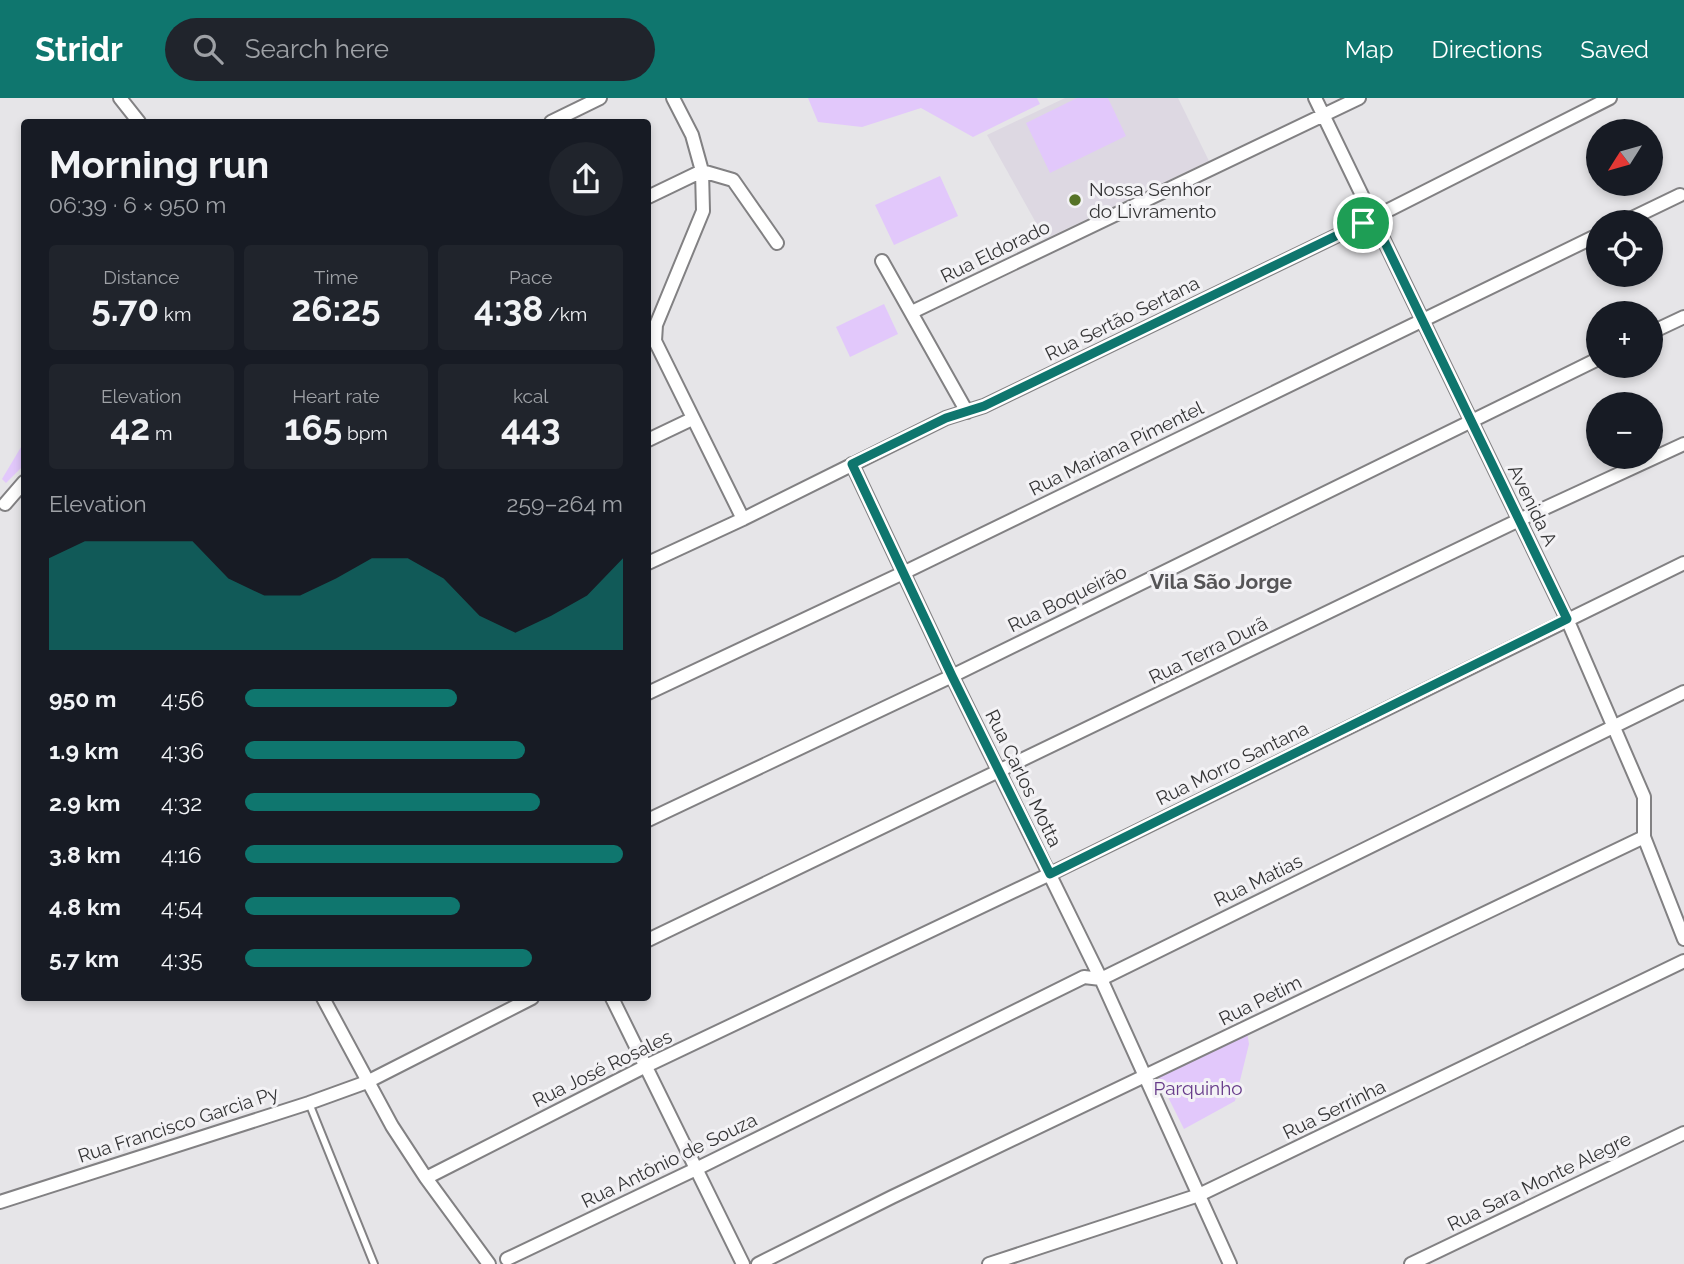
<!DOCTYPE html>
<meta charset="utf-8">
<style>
:root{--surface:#171b24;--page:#20242c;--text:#f1f3f6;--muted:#9ea1a6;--accent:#0f766e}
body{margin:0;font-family:Raleway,sans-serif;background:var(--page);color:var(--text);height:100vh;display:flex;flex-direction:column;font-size:26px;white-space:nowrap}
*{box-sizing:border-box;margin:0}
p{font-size:23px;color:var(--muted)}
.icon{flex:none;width:38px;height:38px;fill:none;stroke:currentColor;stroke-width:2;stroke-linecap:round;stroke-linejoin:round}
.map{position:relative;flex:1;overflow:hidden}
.drawer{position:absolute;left:21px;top:21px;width:630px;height:882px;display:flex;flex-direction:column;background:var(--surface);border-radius:7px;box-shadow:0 4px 10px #0003}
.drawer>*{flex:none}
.needle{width:46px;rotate:233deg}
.tools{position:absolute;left:1586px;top:21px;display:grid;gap:14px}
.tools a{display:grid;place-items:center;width:77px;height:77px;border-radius:50%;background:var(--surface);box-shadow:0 4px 10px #0003;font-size:35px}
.pin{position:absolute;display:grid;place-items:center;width:60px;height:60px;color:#fff;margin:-30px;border:4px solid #fff;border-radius:50%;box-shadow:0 2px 7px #0007}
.round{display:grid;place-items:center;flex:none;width:74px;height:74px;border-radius:37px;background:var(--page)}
.overview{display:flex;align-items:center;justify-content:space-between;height:119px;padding:0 28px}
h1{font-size:38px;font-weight:700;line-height:52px}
.stats{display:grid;grid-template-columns:repeat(3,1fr);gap:10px;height:119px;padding:7px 28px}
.stats div{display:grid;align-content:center;border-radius:7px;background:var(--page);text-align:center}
.stats b{font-size:35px;font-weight:700}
.stats small{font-size:19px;font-weight:400}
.stats p{font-size:19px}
.chart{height:196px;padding:14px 28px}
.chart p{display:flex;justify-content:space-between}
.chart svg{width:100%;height:126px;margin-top:7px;fill:var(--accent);opacity:.7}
ul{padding:0 28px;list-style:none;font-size:23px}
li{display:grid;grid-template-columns:112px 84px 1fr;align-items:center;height:52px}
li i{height:18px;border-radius:9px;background:var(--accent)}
header{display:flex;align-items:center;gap:42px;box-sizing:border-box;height:98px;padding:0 35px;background:var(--accent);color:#fff}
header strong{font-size:33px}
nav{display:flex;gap:38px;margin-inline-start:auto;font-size:24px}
.search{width:490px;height:63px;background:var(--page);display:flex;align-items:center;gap:18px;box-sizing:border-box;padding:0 24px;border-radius:38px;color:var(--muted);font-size:26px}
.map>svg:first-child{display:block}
.built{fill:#ddd8e2}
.green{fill:#e2c8fb}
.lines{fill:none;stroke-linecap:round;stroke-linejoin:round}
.service-casing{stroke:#828183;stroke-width:10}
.minor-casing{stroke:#828183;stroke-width:16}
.service{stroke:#fff;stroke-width:6}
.minor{stroke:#fff;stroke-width:12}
.route-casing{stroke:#fff;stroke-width:14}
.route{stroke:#0f766e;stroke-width:9}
.poi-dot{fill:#567327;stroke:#f3f2f5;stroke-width:2.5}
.labels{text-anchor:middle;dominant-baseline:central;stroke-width:6;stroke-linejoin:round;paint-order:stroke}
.poi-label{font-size:19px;fill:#353536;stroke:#f3f2f5;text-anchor:start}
.street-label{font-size:19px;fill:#353536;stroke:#f3f2f5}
.park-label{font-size:19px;fill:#673b8a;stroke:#f3f2f5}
.neighbourhood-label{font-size:21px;font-weight:bold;fill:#555456;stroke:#f3f2f5}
</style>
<header>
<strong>Stridr</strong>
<div class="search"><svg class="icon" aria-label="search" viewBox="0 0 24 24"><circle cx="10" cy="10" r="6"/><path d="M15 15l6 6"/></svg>Search here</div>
<nav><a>Map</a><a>Directions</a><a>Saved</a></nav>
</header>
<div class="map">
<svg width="1684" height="1166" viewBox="0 0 1684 1166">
<rect width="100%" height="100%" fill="#e6e5e8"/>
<!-- built -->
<path class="built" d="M1065,0H1178L1209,63L1045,141L987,37Z"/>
<!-- green -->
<path class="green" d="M808,0H1037L1040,6L973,39L921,10L862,29L818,24Z
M1077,0H1108L1126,38L1050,75L1026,25Z
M940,78L958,118L894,147L875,107Z
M884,206L898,236L850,259L836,229Z
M24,344V367L6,385L2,381Z
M1247,934L1249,946L1235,1003L1184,1031L1158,979Z"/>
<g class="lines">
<!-- service casing -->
<g class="service-casing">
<path id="service" d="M309,1005L374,1166"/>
</g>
<!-- minor casing -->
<g class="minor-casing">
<path id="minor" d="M120,0L139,24
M673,0L692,37L702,73L703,113L656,227L655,243L743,421
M1315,0L1567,521L1644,699V739L1684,841
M551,24L600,0
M702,73L733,82L777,145
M648,99L702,73
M1624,124L1680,97
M882,163L967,314
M912,214L1359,0
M1650,235L1684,219
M648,342L692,321
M852,366L952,578L1101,881L1230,1166
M5,406L24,384
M648,465L743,421L946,320L984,308L1363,125L1610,0
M648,595L903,475L1598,137
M648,722L952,578L1598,261
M648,842L1519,422L1684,346
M323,900L392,1028L426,1080L489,1166
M612,900L743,1166
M426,1080L646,968L1050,776L1684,465
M0,1104L309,1005L367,984L532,900
M507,1161L696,1071L1084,879L1101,881L1684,594
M758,1166L892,1099L1644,739
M989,1166L1199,1097L1684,863
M1411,1166L1684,1035"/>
</g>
<!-- service -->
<use href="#service" class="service"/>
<!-- minor -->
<use href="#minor" class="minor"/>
</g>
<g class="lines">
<!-- route casing -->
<g class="route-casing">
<path id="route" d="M1373,120L1567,521L1050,776L952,578L852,366L946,320L984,308Z"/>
</g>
<!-- route -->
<use href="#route" class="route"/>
</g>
<!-- markers -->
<circle class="poi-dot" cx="1075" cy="102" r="7"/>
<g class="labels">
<!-- poi labels -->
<g class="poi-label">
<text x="1089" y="91">Nossa Senhor<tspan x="1089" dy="22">do Livramento</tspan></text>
</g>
<!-- street labels -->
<g class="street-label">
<text transform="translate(995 153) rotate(-26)">Rua Eldorado</text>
<text transform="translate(1122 220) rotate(-26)">Rua Sertão Sertana</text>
<text transform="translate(1116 350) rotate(-26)">Rua Mariana Pímentel</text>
<text transform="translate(1533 407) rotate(64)">Avenida A</text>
<text transform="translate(1067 500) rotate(-26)">Rua Boqueirão</text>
<text transform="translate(1208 552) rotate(-26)">Rua Terra Durã</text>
<text transform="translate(1232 665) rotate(-26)">Rua Morro Santana</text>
<text transform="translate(1024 680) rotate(64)">Rua Carlos Motta</text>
<text transform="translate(1258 782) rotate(-26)">Rua Matias</text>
<text transform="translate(1260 902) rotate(-26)">Rua Petim</text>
<text transform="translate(602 970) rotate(-26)">Rua José Rosales</text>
<text transform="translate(1334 1011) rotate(-26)">Rua Serrinha</text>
<text transform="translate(178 1026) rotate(-18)">Rua Francisco Garcia Py</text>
<text transform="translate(669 1062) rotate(-26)">Rua Antônio de Souza</text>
<text transform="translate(1539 1083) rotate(-26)">Rua Sara Monte Alegre</text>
</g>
<!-- park labels -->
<g class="park-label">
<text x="1198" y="990">Parquinho</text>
</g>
<!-- neighbourhood labels -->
<g class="neighbourhood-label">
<text x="1221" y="483">Vila São Jorge</text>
</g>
</g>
</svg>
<div class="tools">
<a><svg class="needle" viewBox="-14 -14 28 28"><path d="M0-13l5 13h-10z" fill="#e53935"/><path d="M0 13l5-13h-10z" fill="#9ea1a6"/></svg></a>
<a><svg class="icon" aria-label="locate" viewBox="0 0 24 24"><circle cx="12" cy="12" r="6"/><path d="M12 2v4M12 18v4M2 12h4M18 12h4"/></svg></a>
<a>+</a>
<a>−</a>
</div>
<div class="pin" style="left:1363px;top:125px;background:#1e9e55"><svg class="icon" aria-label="arrive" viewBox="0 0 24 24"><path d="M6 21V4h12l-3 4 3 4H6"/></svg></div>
<section class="drawer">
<div class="overview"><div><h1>Morning run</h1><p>06:39 · 6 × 950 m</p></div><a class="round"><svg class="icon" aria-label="share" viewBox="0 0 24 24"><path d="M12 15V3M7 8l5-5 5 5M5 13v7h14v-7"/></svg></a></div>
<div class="stats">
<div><p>Distance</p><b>5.70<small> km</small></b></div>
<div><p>Time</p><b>26:25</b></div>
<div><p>Pace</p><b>4:38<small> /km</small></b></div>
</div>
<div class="stats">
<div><p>Elevation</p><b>42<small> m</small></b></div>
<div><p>Heart rate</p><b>165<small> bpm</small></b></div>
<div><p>kcal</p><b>443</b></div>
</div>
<div class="chart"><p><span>Elevation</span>259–264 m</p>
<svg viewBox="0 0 160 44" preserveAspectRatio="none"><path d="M0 44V12L10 6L20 6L30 6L40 6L50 19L60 25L70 25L80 19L90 12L100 12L110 19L120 32L130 38L140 32L150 25L160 12V44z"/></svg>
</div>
<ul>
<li><b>950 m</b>4:56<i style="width:56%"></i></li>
<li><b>1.9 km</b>4:36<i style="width:74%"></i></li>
<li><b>2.9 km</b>4:32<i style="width:78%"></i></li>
<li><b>3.8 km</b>4:16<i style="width:100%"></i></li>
<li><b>4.8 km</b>4:54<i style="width:57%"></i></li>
<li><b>5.7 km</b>4:35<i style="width:76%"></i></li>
</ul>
</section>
</div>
